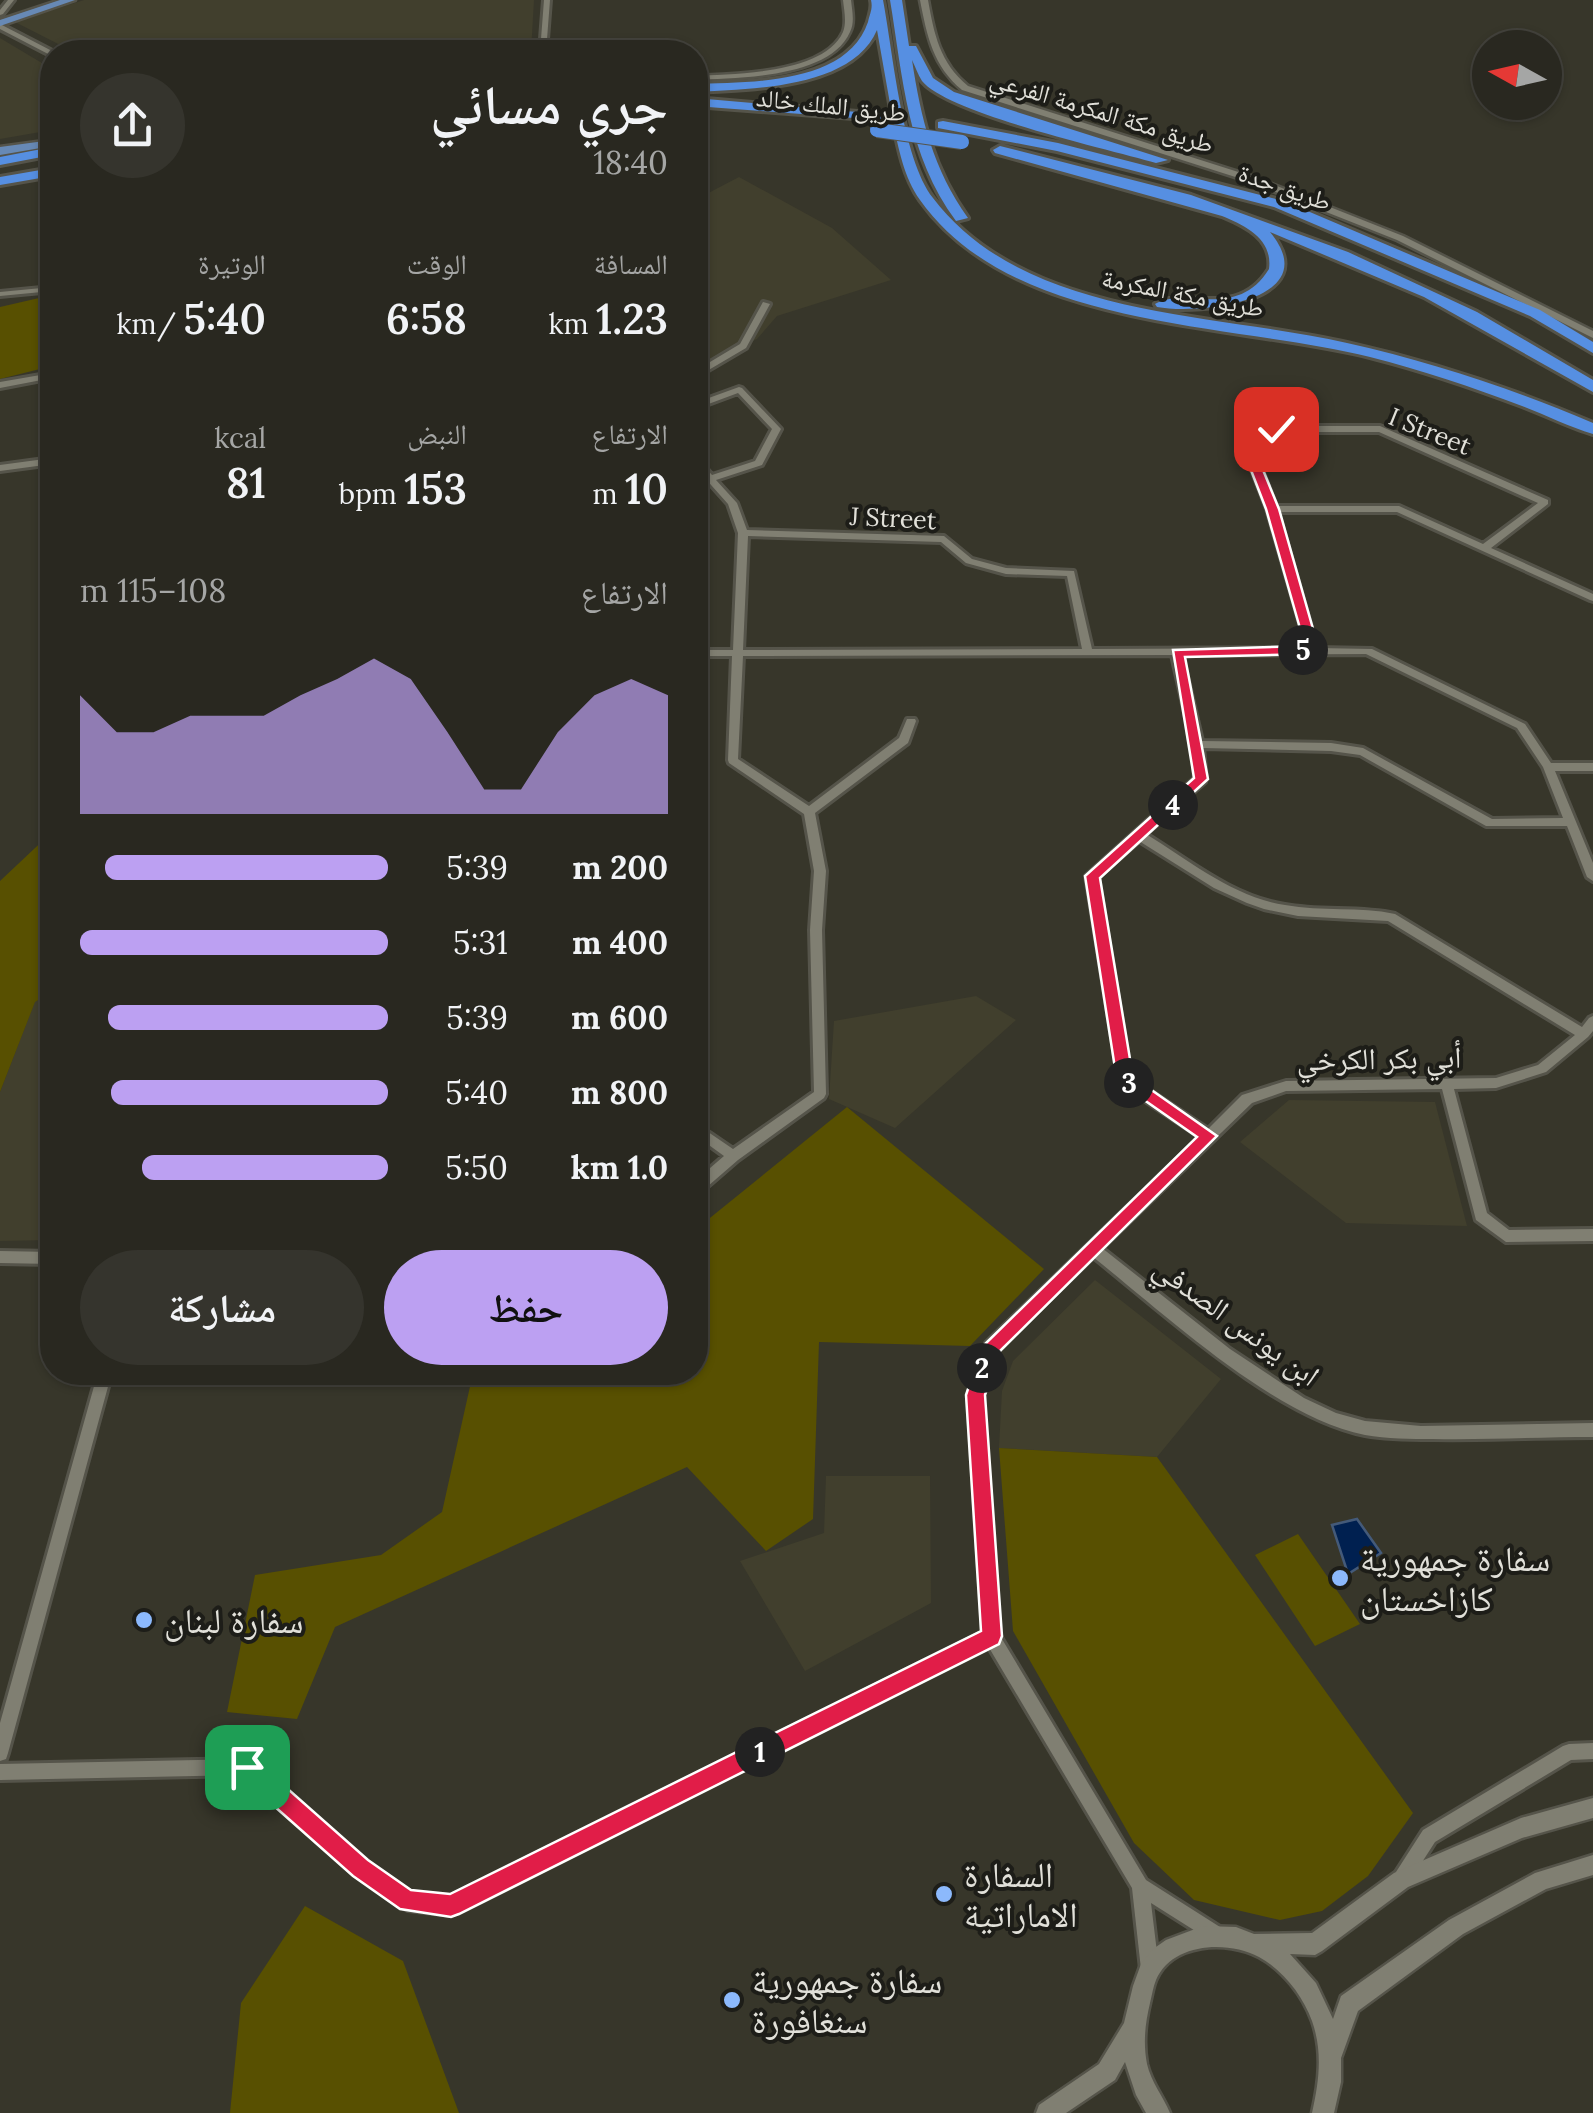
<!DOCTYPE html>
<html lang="ar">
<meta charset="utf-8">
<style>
:root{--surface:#292820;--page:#35342d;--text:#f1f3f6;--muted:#a5a6a5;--line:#45443e;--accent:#bca0f2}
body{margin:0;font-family:Lora,"Noto Naskh Arabic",serif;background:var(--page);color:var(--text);direction:rtl;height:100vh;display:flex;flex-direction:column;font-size:38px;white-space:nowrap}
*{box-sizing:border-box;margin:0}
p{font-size:32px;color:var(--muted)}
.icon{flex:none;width:55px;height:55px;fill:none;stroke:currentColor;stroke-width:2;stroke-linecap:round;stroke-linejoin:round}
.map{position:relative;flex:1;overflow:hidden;direction:ltr}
.drawer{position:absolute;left:40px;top:40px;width:668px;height:1345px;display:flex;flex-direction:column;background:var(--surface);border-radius:40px;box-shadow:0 2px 8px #0004,0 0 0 2px var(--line);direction:rtl}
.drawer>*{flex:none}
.needle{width:65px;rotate:278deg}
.tools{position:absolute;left:1472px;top:30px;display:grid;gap:20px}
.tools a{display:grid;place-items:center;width:90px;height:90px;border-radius:50%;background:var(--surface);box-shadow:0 2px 8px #0004,0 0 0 2px var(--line);font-size:50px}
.pin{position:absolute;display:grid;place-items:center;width:85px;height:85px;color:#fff;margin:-42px;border-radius:20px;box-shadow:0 5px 15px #0006}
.km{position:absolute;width:50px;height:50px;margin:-25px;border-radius:50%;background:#222;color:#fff;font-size:28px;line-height:50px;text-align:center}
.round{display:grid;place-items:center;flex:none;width:105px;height:105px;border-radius:52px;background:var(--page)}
.headline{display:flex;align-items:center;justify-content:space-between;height:170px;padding:0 40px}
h1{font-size:55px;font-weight:600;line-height:75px}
.stats{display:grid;grid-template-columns:repeat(3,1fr);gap:15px;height:170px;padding:10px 40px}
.stats div{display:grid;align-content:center}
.stats b{font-size:42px;font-weight:600}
.stats small{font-size:28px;font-weight:400}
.stats p{font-size:28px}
.chart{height:280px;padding:20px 40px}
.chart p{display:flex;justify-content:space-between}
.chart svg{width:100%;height:180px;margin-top:10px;fill:var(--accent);opacity:.7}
.button{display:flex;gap:20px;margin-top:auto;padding:20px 40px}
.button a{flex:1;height:115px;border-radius:60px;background:var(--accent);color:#111;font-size:40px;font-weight:600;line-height:115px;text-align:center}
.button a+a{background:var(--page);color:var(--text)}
ul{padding:0 40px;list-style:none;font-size:32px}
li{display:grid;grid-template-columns:160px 120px 1fr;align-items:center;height:75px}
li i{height:25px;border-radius:12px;background:var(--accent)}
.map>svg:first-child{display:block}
.built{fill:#413f2d}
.green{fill:#585001}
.water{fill:#002050;stroke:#445a79;stroke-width:2.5}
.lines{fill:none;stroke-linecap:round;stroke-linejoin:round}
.minor-casing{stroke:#55544a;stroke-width:6}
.tertiary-casing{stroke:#55544a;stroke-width:5}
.primary-casing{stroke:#55544a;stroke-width:5}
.motorway-casing{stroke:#55544a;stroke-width:6}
.minor{fill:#807f72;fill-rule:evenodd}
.tertiary{fill:#807f72;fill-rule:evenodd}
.primary{fill:#6789b5;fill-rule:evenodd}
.motorway{fill:#568fe2;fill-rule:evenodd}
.motorway-bridge-casing{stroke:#55544a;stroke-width:16;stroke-linecap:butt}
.motorway-bridge{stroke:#568fe2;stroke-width:14}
.route{fill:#e11d48;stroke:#fff;stroke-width:2.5}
.poi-dot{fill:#8cb9fc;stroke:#1d1d18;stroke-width:4}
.labels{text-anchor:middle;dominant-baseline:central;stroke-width:8;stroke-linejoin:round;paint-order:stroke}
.far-street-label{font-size:25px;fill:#e1e0d9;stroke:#1d1d18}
.street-label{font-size:30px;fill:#e1e0d9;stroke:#1d1d18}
.near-poi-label{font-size:35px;fill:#e1e0d9;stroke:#1d1d18;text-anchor:start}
</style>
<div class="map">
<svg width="1593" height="2113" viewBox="0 0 1593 2113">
<rect width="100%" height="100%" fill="#37362a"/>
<!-- built -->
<path class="built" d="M84,0H534L531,52H74L15,22Z
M0,38L52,69V130L0,139Z
M739,177L832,228L891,280L777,316L757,339L695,366V200Z
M52,991V1240L0,1241V1092L35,1001Z
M976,996L1016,1020L895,1128L829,1099L834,1021Z
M1289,1100L1435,1102L1467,1226L1346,1223L1240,1142Z
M1095,1280L1221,1379L1157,1457L999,1448L1002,1391L1013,1361Z
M826,1476H930L931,1603L805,1671L740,1561L824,1533Z"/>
<!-- green -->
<path class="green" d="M52,295V366L0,379V307Z
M52,832V991L35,1002L0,1092V881Z
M847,1107L1044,1269L970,1346L819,1342L813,1519L766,1551L687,1467L335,1627L297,1719L227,1712L255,1575L381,1555L442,1512L473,1373L695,1372V1230Z
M999,1448L1157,1457L1413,1813L1368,1876L1322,1911L1280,1920L1194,1900L1134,1843L1013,1631Z
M1298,1534L1360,1624L1315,1646L1255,1555Z
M305,1906L403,1961L459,2113H230L241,2003Z"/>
<!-- water -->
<path class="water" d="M1357,1519L1381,1553L1348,1574L1332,1525Z"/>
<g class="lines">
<!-- minor casing -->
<g class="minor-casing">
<path id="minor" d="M8,0H14L3,14L0,15V10Z
M544,0H550L546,52H540Z
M0,24L54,52L52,56L0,29Z
M52,287V291L0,296V292Z
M763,302L770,304L746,348L695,378V371L740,344Z
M52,373V378L0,388V382Z
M739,387L742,388L781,429L762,465L716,480L737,503L747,530L944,536L972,559L1006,568L1074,571L1092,649L1307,648L1267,509L1250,465V445L1276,426H1380L1548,500V504L1491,548L1593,594V601L1590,600L1397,512H1278L1317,648L1372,649L1525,724L1551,763H1593V771H1555L1593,863V881L1587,877L1567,826H1486L1360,755L1331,751L1203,748L1206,779L1205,782L1146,834C1190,861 1233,897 1285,905C1322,912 1359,906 1395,914L1582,1027L1589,1018L1593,1016V1031L1588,1037L1546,1072L1496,1088L1454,1089L1487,1213L1509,1230L1593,1229V1241L1506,1242L1476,1220L1442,1089L1286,1091L1252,1103L1102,1248L1230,1349L1304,1398L1336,1413L1365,1421L1421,1426L1593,1423V1437C1540,1437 1486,1440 1433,1439C1411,1439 1387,1439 1365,1435C1273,1416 1166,1315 1093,1257L997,1351L982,1395L999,1634L1146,1880L1220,1927L1223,1933L1220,1939L1214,1942L1208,1939L1151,1903L1159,1969L1156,1975L1150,1978L1144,1975L1141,1969L1132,1888L988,1646L451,1915L408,1910L402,1907L354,1874L244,1775L0,1780V1764L247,1759L253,1761L366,1862L411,1893L450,1897L983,1632L968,1395L984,1347L986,1343L1200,1137L1121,1085L1119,1081L1086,876L1195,778L1192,744L1172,655L743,656L738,759L809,806L899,738L907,719H915L916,721L908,743L815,813L826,871L822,930L826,1094L824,1098L738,1160L700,1193L695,1194V1181L724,1156L695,1135V1123L733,1149L814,1092L810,930L814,871L804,814L729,763L728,760L732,656H695V650H733L738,533L728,504L695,467V458L698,459L712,475L755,461L772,429L738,393L695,409V403ZM1278,432H1379L1538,503L1483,544L1399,506H1276L1260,465L1259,446ZM748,536L941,542L966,563L1006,574L1067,576L1082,649L743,650ZM1366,654L1517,728L1543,767L1563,818L1492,819L1363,748L1331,743L1202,741L1182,655ZM1139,841L1214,888L1247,903L1264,909L1298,916L1388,921L1575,1035L1538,1065L1496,1078L1286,1081L1242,1095L1208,1129L1131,1078L1098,877Z
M52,458V464L0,471V465Z
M0,1251L52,1252V1264L0,1263Z
M98,1372H112L8,1753L6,1759L0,1761V1723Z
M1593,1743V1759L1571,1760L1435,1842L1408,1884L1402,1887L1396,1884L1393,1878L1396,1872L1423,1830L1563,1746L1569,1744Z"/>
</g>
<!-- tertiary casing -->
<g class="tertiary-casing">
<path id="tertiary" d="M843,0H851C852,10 855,22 850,32C830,78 738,78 695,80V76C734,74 824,74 843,32C847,22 844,10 843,0Z
M920,0H928C934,34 940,63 968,86L1254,177L1403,236L1593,331V338L1397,240L1248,181L962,90C933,66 927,36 920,0Z
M1593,1798V1818L1522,1838L1408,1887L1322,1951L1315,1955L1290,1954L1316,1983L1333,2019L1341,1996L1449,1920L1535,1873L1593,1855V1875L1546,1889L1463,1934L1358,2011L1341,2058V2082L1334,2113H1312C1319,2082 1323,2052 1312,2021C1303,1996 1283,1970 1259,1957C1227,1940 1172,1943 1156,1980C1153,1987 1152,1995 1150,2003C1145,2024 1143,2043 1147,2064C1151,2082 1163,2096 1170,2113H1146L1136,2095L1125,2062L1115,2080L1066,2113H1036L1039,2105L1099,2064L1124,2023L1133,1986L1141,1964L1153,1949L1166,1940L1203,1926L1236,1927L1254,1934L1312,1933L1394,1873L1521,1818Z"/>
</g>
<!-- primary casing -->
<g class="primary-casing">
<path id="primary" d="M60,0H75L0,26V20Z
M52,140V146L0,155V147Z"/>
</g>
<!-- motorway casing -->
<g class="motorway-casing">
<path id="motorway" d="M871,0H883C893,52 902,158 933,198C1025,319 1213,312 1347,343C1432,362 1513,389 1593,423V434C1569,427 1546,415 1522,406C1472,387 1421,370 1370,357C1229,322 1012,330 920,200C904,178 898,147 893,121L695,106V98L892,115L877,30C852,89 749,89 695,92V84C748,82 847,85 868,22C870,13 873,9 871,0Z
M890,0H902L909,46H916L933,78L954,92L1168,160L1156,163C1109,149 949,114 922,81C918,75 915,66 912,60C921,119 933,169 968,218L956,221C907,155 903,78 890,0Z
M943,121L1058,143L1284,201L1540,310L1593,342V353L1530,316L1274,207L1057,151L938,128V122Z
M1000,146L1191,195L1348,252L1477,312L1593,380V392L1424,297L1270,232C1327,301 1200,315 1157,307L1155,304C1184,286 1237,321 1269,269C1273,239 1246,226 1222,216L995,153L993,150Z
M52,147V155L0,165V157Z
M52,168V176L0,185V177Z"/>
</g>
<!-- minor -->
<use href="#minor" class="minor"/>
<!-- tertiary -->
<use href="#tertiary" class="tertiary"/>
<!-- primary -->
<use href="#primary" class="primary"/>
<!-- motorway -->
<use href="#motorway" class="motorway"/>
<!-- motorway-bridge casing -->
<g class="motorway-bridge-casing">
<path id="motorway-bridge" d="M877,130L962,142"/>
</g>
<!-- motorway-bridge -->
<use href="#motorway-bridge" class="motorway-bridge"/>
</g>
<!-- route -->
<path class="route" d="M1276,426L1280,432L1260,446L1261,465L1279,509L1319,650L1313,654L1185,657L1208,779L1100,878L1133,1077L1217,1136L999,1352L985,1395L1002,1636L999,1644L459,1914L451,1917L400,1909L353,1876L239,1775L236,1767L239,1759L247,1756L254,1759L368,1860L411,1890L450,1894L981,1631L966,1395L982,1347L1197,1137L1117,1081L1085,876L1194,778L1173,650L1305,646L1266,509L1249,465L1248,445Z"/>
<!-- markers -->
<g class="poi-dot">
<circle cx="1340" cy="1578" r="10"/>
<circle cx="144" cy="1620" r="10"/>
<circle cx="944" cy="1894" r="10"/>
<circle cx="732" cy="2000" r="10"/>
</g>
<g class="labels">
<!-- far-street labels -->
<g class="far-street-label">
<text transform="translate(831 105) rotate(6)">طريق الملك خالد</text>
<text transform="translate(1102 111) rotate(17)">طريق مكة المكرمة الفرعي</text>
<text transform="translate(1285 187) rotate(19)">طريق جدة</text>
<text transform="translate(1183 293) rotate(11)">طريق مكة المكرمة</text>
<text transform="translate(1430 431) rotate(22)">I Street</text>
<text transform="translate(893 518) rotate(3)">J Street</text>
</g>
<!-- street labels -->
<g class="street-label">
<text transform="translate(1379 1058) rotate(-1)">أبي بكر الكرخي</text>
<text transform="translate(1237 1321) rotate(36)">ابن يونس الصدفي</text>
</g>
<!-- near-poi labels -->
<g class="near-poi-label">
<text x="1360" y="1558">سفارة جمهورية<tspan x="1360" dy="40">كازاخستان</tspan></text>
<text x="164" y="1620">سفارة لبنان</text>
<text x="964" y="1874">السفارة<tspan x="964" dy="40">الاماراتية</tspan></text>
<text x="752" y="1980">سفارة جمهورية<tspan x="752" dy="40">سنغافورة</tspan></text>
</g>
</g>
</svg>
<div class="tools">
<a><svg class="needle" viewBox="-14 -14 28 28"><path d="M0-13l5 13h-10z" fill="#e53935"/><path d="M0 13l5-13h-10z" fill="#a5a6a5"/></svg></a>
</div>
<div class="pin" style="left:247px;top:1767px;background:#1e9e55"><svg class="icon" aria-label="arrive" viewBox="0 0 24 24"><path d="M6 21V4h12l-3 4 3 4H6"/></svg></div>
<div class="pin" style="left:1276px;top:429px;background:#d93025"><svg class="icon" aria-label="check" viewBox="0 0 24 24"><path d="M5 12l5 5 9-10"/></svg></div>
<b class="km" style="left:760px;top:1752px">1</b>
<b class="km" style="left:982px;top:1368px">2</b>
<b class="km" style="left:1129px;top:1083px">3</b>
<b class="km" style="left:1173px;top:805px">4</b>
<b class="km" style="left:1303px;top:650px">5</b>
<section class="drawer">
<div class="headline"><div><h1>جري مسائي</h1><p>18:40</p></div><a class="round"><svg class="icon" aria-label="share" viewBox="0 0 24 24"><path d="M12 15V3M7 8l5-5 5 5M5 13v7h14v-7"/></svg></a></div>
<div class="stats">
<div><p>المسافة</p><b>1.23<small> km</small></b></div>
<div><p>الوقت</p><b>6:58</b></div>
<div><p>الوتيرة</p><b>5:40<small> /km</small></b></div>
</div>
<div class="stats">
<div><p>الارتفاع</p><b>10<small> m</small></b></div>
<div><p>النبض</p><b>153<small> bpm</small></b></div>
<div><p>kcal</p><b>81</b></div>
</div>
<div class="chart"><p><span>الارتفاع</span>108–115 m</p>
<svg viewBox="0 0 160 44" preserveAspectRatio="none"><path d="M0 44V15L10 24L20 24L30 20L40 20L50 20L60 15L70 11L80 6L90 11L100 24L110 38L120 38L130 24L140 15L150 11L160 15V44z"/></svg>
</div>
<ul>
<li><b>200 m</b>5:39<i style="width:92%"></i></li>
<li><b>400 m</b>5:31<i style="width:100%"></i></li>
<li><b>600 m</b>5:39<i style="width:91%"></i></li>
<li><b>800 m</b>5:40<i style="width:90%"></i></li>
<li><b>1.0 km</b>5:50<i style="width:80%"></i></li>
</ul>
<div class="button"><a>حفظ</a><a>مشاركة</a></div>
</section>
</div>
